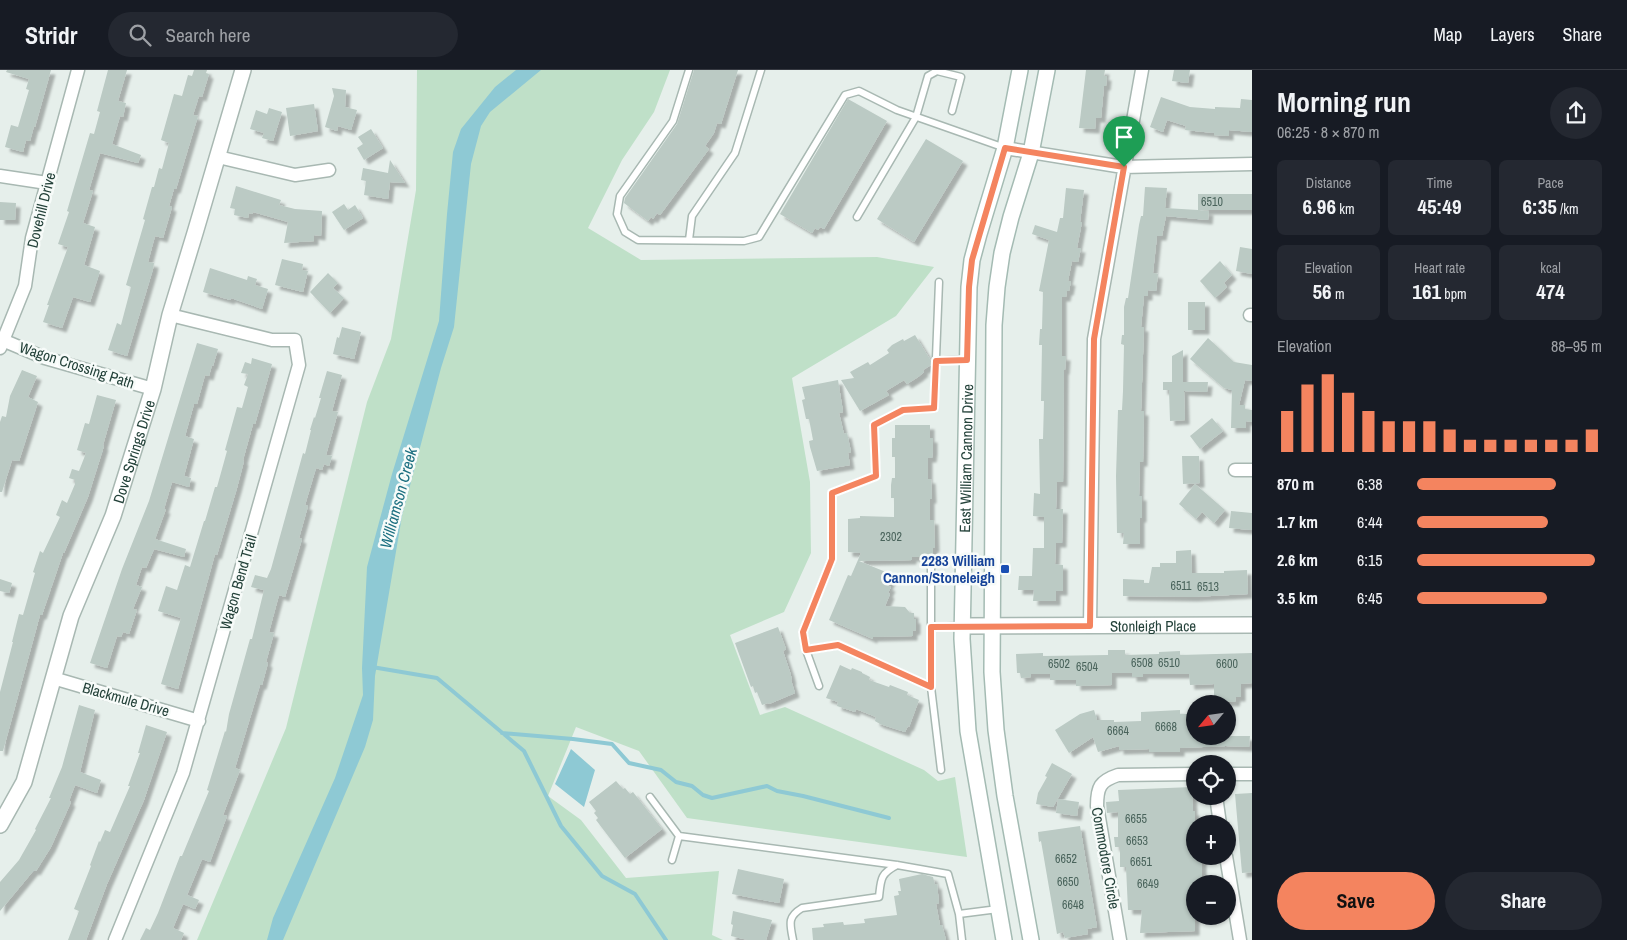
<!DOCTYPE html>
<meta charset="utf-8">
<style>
:root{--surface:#171b24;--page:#242831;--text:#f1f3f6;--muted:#9ea1a6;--line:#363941;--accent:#f4845f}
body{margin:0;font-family:"Archivo Narrow",sans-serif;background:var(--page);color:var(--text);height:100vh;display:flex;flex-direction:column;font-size:19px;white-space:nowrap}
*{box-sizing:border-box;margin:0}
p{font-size:16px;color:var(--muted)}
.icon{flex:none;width:28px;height:28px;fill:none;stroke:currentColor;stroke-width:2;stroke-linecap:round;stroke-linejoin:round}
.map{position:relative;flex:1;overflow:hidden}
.details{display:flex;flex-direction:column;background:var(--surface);width:375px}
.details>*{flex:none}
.needle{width:32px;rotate:241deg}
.fabs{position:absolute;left:1186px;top:625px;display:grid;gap:10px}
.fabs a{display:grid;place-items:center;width:50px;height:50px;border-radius:50%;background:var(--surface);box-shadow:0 1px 4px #0004;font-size:25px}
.pin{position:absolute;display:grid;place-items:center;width:42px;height:42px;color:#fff;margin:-51px -21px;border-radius:50% 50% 50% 0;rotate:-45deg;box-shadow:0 0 5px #0007}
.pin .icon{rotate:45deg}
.round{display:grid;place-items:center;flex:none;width:52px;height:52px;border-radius:26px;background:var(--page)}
.head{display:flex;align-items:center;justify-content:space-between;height:85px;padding:0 25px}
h1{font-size:28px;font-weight:700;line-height:38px}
.stats{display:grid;grid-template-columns:repeat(3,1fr);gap:8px;height:85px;padding:5px 25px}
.stats div{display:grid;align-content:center;border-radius:8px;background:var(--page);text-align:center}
.stats b{font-size:21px;font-weight:700}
.stats small{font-size:14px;font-weight:400}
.stats p{font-size:14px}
.chart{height:140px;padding:10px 25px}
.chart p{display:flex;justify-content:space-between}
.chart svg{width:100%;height:90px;margin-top:5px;stroke:var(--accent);stroke-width:6}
.action{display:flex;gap:10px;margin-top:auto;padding:10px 25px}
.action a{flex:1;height:58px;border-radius:30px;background:var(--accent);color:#111;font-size:20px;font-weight:700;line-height:58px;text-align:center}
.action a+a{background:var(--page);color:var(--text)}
ul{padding:0 25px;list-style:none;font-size:16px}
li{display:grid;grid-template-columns:80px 60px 1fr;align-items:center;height:38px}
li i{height:12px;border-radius:6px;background:var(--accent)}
header{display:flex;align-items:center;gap:30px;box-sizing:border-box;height:70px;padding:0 25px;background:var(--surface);border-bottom:1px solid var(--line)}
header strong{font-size:24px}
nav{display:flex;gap:28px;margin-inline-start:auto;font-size:18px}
.search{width:350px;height:45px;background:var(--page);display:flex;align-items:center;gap:12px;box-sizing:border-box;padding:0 18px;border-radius:28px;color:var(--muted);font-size:19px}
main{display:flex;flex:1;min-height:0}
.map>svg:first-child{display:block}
.green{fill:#bfe0c8}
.water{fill:#8ec9d4}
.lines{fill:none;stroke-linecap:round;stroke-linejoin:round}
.stream{stroke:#8ec9d4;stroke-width:4}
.building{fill:#bbcac4;filter:url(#shadow)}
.service-casing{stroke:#a8b8b2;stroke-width:9}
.minor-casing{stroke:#a8b8b2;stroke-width:15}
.tertiary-casing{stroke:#a8b8b2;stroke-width:18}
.secondary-casing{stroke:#a4bbb3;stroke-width:18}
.service{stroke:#fff;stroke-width:6}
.minor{stroke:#fff;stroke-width:12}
.tertiary{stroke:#fff;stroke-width:15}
.secondary{stroke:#fff;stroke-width:15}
.route-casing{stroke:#fff;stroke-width:10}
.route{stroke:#f4845f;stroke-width:6}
.transit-dot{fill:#1a4fb4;stroke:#f7fbf9;stroke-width:2}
.labels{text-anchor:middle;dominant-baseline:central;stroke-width:5;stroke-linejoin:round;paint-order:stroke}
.number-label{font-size:12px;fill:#4a645c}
.street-label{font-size:15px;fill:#24423a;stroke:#f7fbf9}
.transit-label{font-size:15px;font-weight:bold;fill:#164399;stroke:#f7fbf9;text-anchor:end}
.water-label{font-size:16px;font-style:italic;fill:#1c6f80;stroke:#f7fbf9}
</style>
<header>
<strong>Stridr</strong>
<div class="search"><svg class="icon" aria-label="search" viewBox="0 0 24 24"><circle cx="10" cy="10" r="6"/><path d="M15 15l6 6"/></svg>Search here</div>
<nav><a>Map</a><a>Layers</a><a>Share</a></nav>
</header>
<main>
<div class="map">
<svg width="1252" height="870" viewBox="0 0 1252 870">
<defs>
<filter id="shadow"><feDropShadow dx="4.5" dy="4.5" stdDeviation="1" flood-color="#0004"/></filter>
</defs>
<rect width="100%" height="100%" fill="#e6efeb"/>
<!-- green -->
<path class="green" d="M417,0H670L654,42L622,90L588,158L641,190L877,187L934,197L896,246L792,308L810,412L811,483L784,542L730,565L760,645L785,637L924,700L938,711L955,707L967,787L687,748L639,681L576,657L548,726L581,750L626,808L719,801L712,865L723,870H197L286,658L367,332L391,269L416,120Z"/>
<!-- water -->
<path class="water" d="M516,0H541L490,42L481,56L471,94L454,257L441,298L402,446L375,606L373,650L365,677L283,870H267L273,848L335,708L363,625L362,598L367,497L392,404L439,251L447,144L453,82L461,59L495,17Z
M571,679L595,700L584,737L555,714Z"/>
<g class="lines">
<!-- stream -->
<path class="stream" d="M372,597L437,608L524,681L561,756L602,806L635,824L666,870
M502,663L573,669L612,674L629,693L661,700L676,712L692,716L703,725L712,728L767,716L777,721L803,726L889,748"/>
</g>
<!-- building -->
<path class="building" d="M7,0H51L35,57L34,56L30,71L26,70L23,82L5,77L11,55L18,57L29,20L26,19L29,9L6,2Z
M108,0H127L118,31L126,33L123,47L120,46L112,74L141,85L138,93L100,83L89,120L93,121L83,153L95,157L84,195L100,201L90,232L73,227L62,258L43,252L49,235H47L68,177L58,174L69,142L67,141L90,63L94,64L100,42L97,41Z
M194,0H207L206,3L209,4L202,27L199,26L193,45L198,46L176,119H174L169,136L172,137L163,168L155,166L148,192L154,193L153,199L127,286L108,280L117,253L121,255L131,217L126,215L145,150L143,149L152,117H154L159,98L162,99L169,73L161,70L174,24L182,26L188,5L192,6Z
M694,0H738L721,54L717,53L714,63L705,76L709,79L660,145L657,143L653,149L651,147L648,151L624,133L625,128L677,54Z
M1086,0H1105L1104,6H1107L1106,16H1104L1101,48H1096L1095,59L1079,58Z
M1174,0H1190L1188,13L1172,11Z
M332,18L346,20L345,37L357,40L351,60L338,56L337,61L325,57L334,26Z
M1161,27L1190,37L1215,39V37L1240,38L1241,29L1252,30V62L1229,60V66L1214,65V63L1185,60L1186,56L1167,50L1163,62L1150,57Z
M848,29L887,51L824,159L820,157L818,160L815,158L812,163L780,144Z
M314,34L318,61L290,66L286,38Z
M269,38L282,42L273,71L262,68L264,63L250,59L256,40L267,44Z
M371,59L383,78L364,90L357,78L363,74L358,67Z
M926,69L963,91L914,172L877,149Z
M390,90L405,113L390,112L388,129L364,125L366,111L361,110L363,98L388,103Z
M236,116L281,130L279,135L295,139L322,141L321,166L314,165V171L284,173L288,152L253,142L252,144L249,143L248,148L234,145L235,139L230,138Z
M1145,117L1167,118L1165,138L1198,140V124H1252V140H1199L1209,141L1208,150L1166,146L1162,166H1157L1153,203L1158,204L1156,221L1148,220V226H1144L1141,257H1144L1141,341H1144L1143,392H1140L1139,426H1142V448H1140V474H1123L1124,463H1117L1116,406L1118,340H1122L1123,321L1124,275L1121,274L1122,265H1124V237L1126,228H1128L1139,155L1141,146H1143Z
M1066,118L1084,120L1080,152H1082L1077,178H1081L1078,192L1072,191L1068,211H1071L1069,221H1067L1066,227H1062V286H1066L1065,300H1064L1063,412H1057L1056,439H1063L1062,473H1056L1055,494L1063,495V521H1056V531H1033L1034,520H1018L1019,506H1032L1033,478H1044V447L1033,446L1034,423L1040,424L1039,369H1043L1044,331H1041L1042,275H1039L1040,259H1042L1043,222L1039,221L1049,170L1032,164L1035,155L1057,162L1060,148H1063Z
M0,132L16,133L15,150H0Z
M344,134L348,140L355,135L363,148L344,160L332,142Z
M1240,177L1252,179V204L1236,201Z
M282,189L303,194L302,200L308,201L303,222L275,215Z
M1220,191L1232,205L1224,213L1227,217L1215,228L1200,211Z
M210,198L247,210L248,206L257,209L255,215L268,219L262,239L231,228L230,230L203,222Z
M328,203L338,213L333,218L344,228L330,243L310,222Z
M1188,232H1205V260H1188Z
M342,257L361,262L354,289L333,284L337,267L339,268Z
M915,265L931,291V295L923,300L924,302L918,307L907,314L904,310L886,321L889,325L860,341L841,310L854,308L850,302L868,292L870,295L889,283L887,280L892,275L903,269L904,271Z
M1208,268L1234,292L1252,295V311L1245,310L1239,335H1245V339L1252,340V352L1246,351V358H1231L1232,320L1224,318L1190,289Z
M197,273L218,279L213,296L212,295L209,306L205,305L197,334H194L185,366L194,369L184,406L191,408L189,417L172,412L164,439H166L155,469L186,479L184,487L154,479L146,498L142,497L136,515L142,517L133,539L137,540L129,564L123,562L121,567L117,566L107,598L90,593L122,499L149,431Z
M1183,280V312H1208L1207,322L1184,321L1185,350L1170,351L1169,320H1163V312H1172V286Z
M252,288L272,294L255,354H253L243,390L244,391L237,418L217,485L215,484L178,619L161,614L181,548L158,541L166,516L177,520L185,495L190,497L204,451H205L215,417H217L227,381L225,380L237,337L242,338L248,317L244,315L248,304L241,303L245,292L251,294Z
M22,300L37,306L28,327L38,332L19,391L12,390L2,422H0V352L2,346L6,347L10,326Z
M327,301L342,305L332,341L338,342L326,385L332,386L329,396L324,394L322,400L316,398L305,435L308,436L299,468L302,469L285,527L279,525L269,562L274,563L266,592L268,593L262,615H260L235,698L240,700L223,745L227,746L210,792L202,789L187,825L199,830L195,839L183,834L173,858L184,863L181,870H140L146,858L150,860L158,843L180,786H182L209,721L207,720L225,661L226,662L229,644L250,569H252L264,520L251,517L255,505L267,508L271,499L303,383L305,384L311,360H310L314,347L315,348L321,328H319Z
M838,310L843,342L839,343L844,364L847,363L851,382L848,383L850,395L817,401L810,377L809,371L813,370L809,349H806L802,330L805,329L802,317Z
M97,325L116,330L103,375L104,376L88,427L64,483H63L42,545H40L3,681H0V622L13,572H12L19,544L23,545L35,503L33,502L40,481L43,483L60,447L56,445L62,430L67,433L75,414V410L69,408L72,399L79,401L86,383L77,380L85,353L89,354Z
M1212,348L1223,361L1200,379L1190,366Z
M895,355H930V368H933V380L932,388H928V409H931L932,429H930V450H934L935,478H933V484L921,485V487H912V490L859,491L893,505L888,516L891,517L888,523L890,524L885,536L905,537L910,543H914V549H916V560L913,561V566L873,567V569L829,550L848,505L851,506L861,483L848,482V449L860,448V446L894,447V428H891V415L892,408H895V387H892V368H895Z
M1182,386H1199L1200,413L1183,414Z
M1195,414L1225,440L1214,453L1202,442L1196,449L1179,434Z
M1231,441L1252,443V460L1229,458Z
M1191,480L1192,503H1224V501L1247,500L1248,524L1193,527L1123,526V509L1144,510V513H1149L1152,497H1160V493H1176V481Z
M0,509L12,513L9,523L0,521Z
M778,557L786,579L783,581L790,602L792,610H791L795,623L769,634L768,633L762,635L757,622L755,623L753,616L751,617L735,573Z
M1108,580H1125V585L1159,584V582L1180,581V585L1252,583V613L1241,614V627H1236L1235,632L1214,631V614L1190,615L1189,604H1143V607H1132V603H1112V615L1076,616V610H1050V604H1031V607L1021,608L1020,603H1017L1016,584L1043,583V586L1108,585Z
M840,595L851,600L852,598L862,602V603L870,607L869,610L889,617L890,615L908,622L907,625L919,630L909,657L908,656L905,662L880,654L875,651L876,647L856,639L855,642L837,636L838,632L826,628Z
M79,635L95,640L80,702L101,710L97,723L75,715L69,731L71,732L51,777L36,801L34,800L0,841V812L19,790L36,760L35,759L51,728H49L62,697Z
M1094,640L1097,650H1114V652L1141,651V642L1180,640V644H1195V666H1250L1249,677L1226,676L1180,678V682H1149V679L1119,680V676L1098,682L1093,667L1069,683L1055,660L1080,644Z
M146,655L167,662L144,730L107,814L86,870H68L79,841L74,839L91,796L90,795L99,771L100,772L105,760L110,762L130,716H128L140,683H138Z
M1052,693L1072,704L1053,737L1036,734L1038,723L1047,707L1045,706Z
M616,711L623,719L625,718L630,724L633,722L662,759L625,788L596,750L598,748L594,743L596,741L589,732Z
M1192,717L1193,741H1195V786H1202V814H1195V861L1140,863L1142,840H1128L1126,797H1120V777H1115L1114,767H1118V742L1107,743L1106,732L1119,731L1118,720Z
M1252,723V802L1242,803L1235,724Z
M1058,729L1079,732L1077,746L1056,743Z
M1080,756L1097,857L1087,859L1088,864L1065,868L1063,862L1057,864L1041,771L1039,772L1038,762Z
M738,799L784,809L779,833L732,824Z
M922,804L933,807L935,815L937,814L939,833L936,834L940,855H942L946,870H813L812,858L824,857L823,854L843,852L844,855L865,853L864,849L871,848L897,845L894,826L899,825L898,821H901L899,809Z
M733,841L772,850L766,870H748L731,866L733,855L731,854Z"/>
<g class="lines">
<!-- service casing -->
<g class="service-casing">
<path id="service" d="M689,0L673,51L620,126L617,144L625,162L638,170L744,171L759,167L845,25L859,21L897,40L1005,78
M857,147L916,47L928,6L937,1L961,7L952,41
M689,170L692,146L735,83L761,0
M936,291L967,289
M931,498V617L941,700
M931,557L962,556
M806,580L819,616
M931,617L838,575L806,580L803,562L832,489V423L876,406L874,355L903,340L934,338L939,212
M650,727L679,766L897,795L948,804L959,844L998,839
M672,790L679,766
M959,844L962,870
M793,870C790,854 787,847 802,838L879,827C881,809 880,804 897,795"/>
</g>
<!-- minor casing -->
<g class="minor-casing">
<path id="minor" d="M1005,78L1123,97L1252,94
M218,87L295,105L329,100
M0,106L47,113
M1250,245H1252
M0,269L45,288L153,319
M0,278L25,216L32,168L78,0
M1235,400H1252
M1090,556L1094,269L1142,0
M53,608L199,651
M1228,704H1252
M1216,726L1220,754
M1226,786L1240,870
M115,870L183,703L299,295L295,270H272L170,245
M1120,870L1097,736C1097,717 1100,711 1118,705L1195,704"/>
</g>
<!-- tertiary casing -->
<g class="tertiary-casing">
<g id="tertiary">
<path id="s1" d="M963,556L1252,555"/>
<path id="s2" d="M0,755L24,712L71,546L113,446L153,319L170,245L195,163L243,0"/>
</g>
</g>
<!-- secondary casing -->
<g class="secondary-casing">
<g id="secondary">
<path id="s3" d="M1004,870L968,661L962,569L969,217L972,190L979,164L1005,78L1020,0"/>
<path d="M1031,870L1005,726L996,660L992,602L994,255L997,217L1002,183L1011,147L1031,83L1047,0"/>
</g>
</g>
<!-- service -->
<use href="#service" class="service"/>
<!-- minor -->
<use href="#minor" class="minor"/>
<!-- tertiary -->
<use href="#tertiary" class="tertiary"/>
<!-- secondary -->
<use href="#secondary" class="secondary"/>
</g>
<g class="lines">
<!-- route casing -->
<g class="route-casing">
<path id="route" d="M1005,78L1124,97L1094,269L1090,556L931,557V617L838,575L806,580L803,562L832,489V423L876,406L874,355L903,340L934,338L936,291L967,290L969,217L972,190Z"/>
</g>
<!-- route -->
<use href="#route" class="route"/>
</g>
<!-- markers -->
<rect class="transit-dot" x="1000" y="494" width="10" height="10" rx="2.5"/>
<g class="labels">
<!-- number labels -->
<g class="number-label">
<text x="1212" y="132">6510</text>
<text x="891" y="467">2302</text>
<text x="1181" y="516">6511</text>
<text x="1208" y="517">6513</text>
<text x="1142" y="593">6508</text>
<text x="1169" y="593">6510</text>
<text x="1059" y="594">6502</text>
<text x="1227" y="594">6600</text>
<text x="1087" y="597">6504</text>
<text x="1166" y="657">6668</text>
<text x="1118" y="661">6664</text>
<text x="1136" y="749">6655</text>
<text x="1137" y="771">6653</text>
<text x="1066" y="789">6652</text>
<text x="1141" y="792">6651</text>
<text x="1068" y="812">6650</text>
<text x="1148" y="814">6649</text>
<text x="1073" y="835">6648</text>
</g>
<!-- street labels -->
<g class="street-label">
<text transform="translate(41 140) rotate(-76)">Dovehill Drive</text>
<text transform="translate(77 295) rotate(18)">Wagon Crossing Path</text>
<text stroke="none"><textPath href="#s2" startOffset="398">Dove Springs Drive</textPath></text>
<text stroke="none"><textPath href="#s3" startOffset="485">East William Cannon Drive</textPath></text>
<text transform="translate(238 512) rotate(-74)">Wagon Bend Trail</text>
<text stroke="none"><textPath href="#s1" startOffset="190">Stonleigh Place</textPath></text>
<text transform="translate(126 629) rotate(16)">Blackmule Drive</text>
<text transform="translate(1106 788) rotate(80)">Commodore Circle</text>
</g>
<!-- transit labels -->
<g class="transit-label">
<text x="995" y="490">2283 William<tspan x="995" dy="17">Cannon/Stoneleigh</tspan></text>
</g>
<!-- water labels -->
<g class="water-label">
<text transform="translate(398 428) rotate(-75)">Williamson Creek</text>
</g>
</g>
</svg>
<div class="fabs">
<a><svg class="needle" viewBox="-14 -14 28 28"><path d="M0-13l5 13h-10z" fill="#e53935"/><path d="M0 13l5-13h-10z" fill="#9ea1a6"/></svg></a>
<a><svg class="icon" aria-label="locate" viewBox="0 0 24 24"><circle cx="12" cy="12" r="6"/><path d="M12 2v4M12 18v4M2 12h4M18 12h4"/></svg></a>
<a>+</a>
<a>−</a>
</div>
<div class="pin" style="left:1124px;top:97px;background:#1e9e55"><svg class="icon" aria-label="arrive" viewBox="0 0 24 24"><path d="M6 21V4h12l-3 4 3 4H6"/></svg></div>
</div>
<section class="details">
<div class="head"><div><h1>Morning run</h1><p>06:25 · 8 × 870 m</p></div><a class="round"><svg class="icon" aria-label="share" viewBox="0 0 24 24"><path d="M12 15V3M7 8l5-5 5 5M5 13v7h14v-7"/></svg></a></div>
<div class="stats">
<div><p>Distance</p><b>6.96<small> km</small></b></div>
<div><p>Time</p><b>45:49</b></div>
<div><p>Pace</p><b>6:35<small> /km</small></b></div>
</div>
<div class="stats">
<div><p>Elevation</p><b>56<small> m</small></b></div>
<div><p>Heart rate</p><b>161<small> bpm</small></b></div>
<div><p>kcal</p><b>474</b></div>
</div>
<div class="chart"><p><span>Elevation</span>88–95 m</p>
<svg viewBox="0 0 160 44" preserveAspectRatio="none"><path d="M5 44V24M15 44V11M25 44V6M35 44V15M45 44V24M55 44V29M65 44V29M75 44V29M85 44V33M95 44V38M105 44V38M115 44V38M125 44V38M135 44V38M145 44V38M155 44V33"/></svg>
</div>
<ul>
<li><b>870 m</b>6:38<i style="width:75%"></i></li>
<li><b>1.7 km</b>6:44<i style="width:71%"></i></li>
<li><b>2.6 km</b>6:15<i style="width:96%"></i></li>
<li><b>3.5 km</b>6:45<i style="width:70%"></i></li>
</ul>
<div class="action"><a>Save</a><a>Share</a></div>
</section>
</main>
